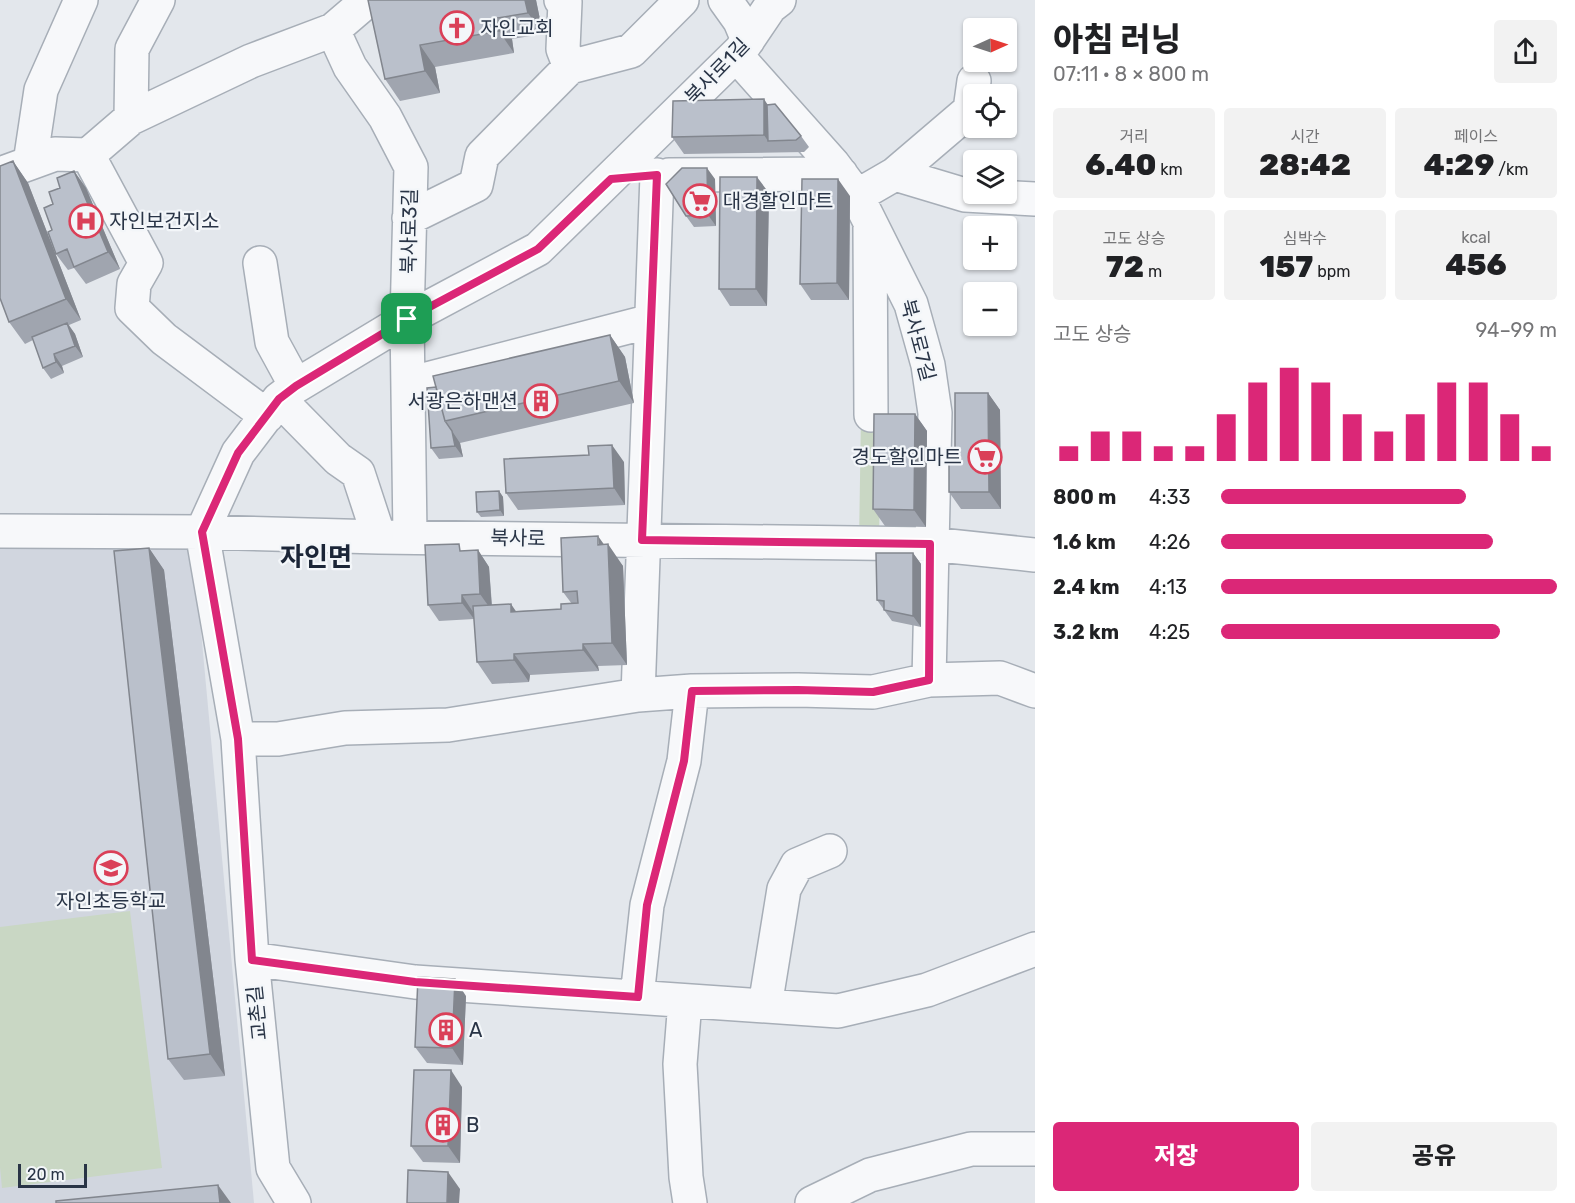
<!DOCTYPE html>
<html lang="ko">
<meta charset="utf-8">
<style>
:root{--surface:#fff;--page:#f2f2f2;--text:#202124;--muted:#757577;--accent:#db2777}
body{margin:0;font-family:Rubik,"Noto Sans KR",sans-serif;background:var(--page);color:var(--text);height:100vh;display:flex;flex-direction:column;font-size:22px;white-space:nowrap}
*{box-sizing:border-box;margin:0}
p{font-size:20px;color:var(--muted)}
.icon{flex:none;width:33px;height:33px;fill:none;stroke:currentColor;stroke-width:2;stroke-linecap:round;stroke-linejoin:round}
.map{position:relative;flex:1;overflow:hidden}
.panel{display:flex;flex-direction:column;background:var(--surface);width:540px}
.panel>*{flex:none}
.needle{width:39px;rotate:87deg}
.tools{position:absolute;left:963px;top:18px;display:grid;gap:12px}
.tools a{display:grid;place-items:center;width:54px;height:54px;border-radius:6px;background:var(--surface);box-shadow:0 2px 4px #0004;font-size:30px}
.scale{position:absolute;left:18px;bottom:15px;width:69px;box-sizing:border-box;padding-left:6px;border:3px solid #293446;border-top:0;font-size:16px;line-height:21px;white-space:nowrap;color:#293446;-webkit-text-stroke:4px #f3f6f9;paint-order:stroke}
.pin{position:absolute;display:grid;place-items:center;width:51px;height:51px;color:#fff;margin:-26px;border-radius:12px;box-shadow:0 3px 9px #0006}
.round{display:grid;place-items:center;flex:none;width:63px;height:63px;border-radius:6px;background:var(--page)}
.overview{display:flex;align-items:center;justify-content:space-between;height:102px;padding:0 18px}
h1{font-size:33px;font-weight:800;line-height:45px}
.figures{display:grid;grid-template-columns:repeat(3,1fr);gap:9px;height:102px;padding:6px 18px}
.figures div{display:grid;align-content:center;border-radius:6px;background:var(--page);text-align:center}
.figures b{font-size:30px;font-weight:800}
.figures small{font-size:16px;font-weight:400}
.figures p{font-size:16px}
.chart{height:168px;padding:12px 18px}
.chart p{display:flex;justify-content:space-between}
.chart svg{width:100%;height:108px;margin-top:6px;stroke:var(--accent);stroke-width:6}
.action{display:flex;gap:12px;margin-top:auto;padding:12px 18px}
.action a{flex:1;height:69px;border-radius:6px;background:var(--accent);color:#fff;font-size:24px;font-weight:800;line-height:69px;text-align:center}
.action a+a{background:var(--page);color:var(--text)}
ul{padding:0 18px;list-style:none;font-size:20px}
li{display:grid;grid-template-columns:96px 72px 1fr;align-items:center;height:45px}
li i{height:15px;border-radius:8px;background:var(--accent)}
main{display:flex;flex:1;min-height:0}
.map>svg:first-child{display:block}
.built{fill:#d1d6df}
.green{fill:#c9d7c4}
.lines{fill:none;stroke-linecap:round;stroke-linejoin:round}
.minor-casing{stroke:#a7aeb7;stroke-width:36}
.minor{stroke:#f7f8fa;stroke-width:33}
.wall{fill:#a0a5af}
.shaded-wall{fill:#82868e}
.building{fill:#bac0cb;stroke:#82868e;stroke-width:1.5}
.route-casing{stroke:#fff;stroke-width:12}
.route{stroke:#db2777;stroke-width:8}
.labels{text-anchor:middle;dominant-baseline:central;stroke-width:4.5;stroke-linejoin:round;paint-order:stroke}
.poi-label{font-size:20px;fill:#293446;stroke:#f3f6f9;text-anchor:start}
.street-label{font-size:20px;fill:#293446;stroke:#f3f6f9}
.district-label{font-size:26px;font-weight:bold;fill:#1b2537;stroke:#f3f6f9}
</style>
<main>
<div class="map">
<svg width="1035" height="1203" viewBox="0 0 1035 1203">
<rect width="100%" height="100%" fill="#e3e7ec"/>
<!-- built -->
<path class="built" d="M0,532L192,534L254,1203H0Z"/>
<!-- green -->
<path class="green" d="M881,414L879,543H859L861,415Z
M130,911L162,1168L2,1188L0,1167V927Z"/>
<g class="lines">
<!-- minor casing -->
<g class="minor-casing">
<path id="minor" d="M368,0L333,30L350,67L385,117L411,167L407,319L410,536
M561,0L565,2L563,49L570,67L631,51L682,0
M725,0L740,21L748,40
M736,55L833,164L857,196L911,304L928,365L935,413L929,680
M131,118L132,49L158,0
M88,155L146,263L134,284L132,308L164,339L267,416
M30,163L41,90L81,0
M0,174L55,154L88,155L131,118L251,61L333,30
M895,174L965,195L1035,199
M669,175L841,174
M857,196L895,174L970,110L974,81
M409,218L476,185L482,156L570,67
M870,228L871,415
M260,263L272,342L296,386
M408,384L651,321
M279,399L338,459L358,473L379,537
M0,531L202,532L379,537L930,544L1035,555
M638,695L657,175
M238,739H278L345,728L448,725L638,695L692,691L798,690L873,692L929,680L1000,678L1035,691
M252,959L415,982L838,1011L927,990L1035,949
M637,997L647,905L684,761L692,691
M685,1001L680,1064L686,1177L690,1203
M765,1006L784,889L797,865L830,851
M294,1203L273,1168L252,959L238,739L202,532L238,453L279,399L296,386L407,319L538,249L741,50L770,7L779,0
M812,1203L870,1175L971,1149H1035"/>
</g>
<!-- minor -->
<use href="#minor" class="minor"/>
</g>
<!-- wall -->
<path class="wall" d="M368,0H536L543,34L512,39L514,53L435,67L440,93L400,101L385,79Z
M767,105L801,136L809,147L804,152L684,154L672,137Z
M13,161L28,183L81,320L69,325L75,334L83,357L62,366L64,373L51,379L43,368L33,340L25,344L9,322Z
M74,171L86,188L120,269L86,284L74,268L68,270L56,254L52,230L53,204L60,188Z
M715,179L716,226L694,227L686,216Z
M769,193L767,306H730L719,289Z
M850,196L849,300H811L800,284Z
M610,335L625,357L634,403L460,443L463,457L439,459L431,448L436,387Z
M988,393L1000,410L1001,509H961L949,492L955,459Z
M915,414L927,431L926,527L885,526L873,509Z
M624,462L625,505L518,510L506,493Z
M499,491L503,497L504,516L481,517L477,512Z
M604,545L623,566L627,665L598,666L599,671L530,675L529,682L492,684L477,662L474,619L439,621L428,605L464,551L478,550L489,567L492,605L516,611L561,609L572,604L563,592Z
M149,548L164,570L225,1076L184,1080L168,1059Z
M913,553L921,564V627L892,621L877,600Z
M466,996L463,1065L427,1063L415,1047Z
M462,1087L460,1163L423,1162L411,1146Z"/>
<!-- shaded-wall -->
<path class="shaded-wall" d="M525,0H536L543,34L528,13Z
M497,18L512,39L514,53L499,31Z
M420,45L435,67L440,93L425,71Z
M764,99L775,116L768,141L764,135Z
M13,161L28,183L81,320L66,299Z
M707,168L715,179L716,226L708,215Z
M74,171L86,188L120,269L108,252Z
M757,177L769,193L767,306L756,289Z
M838,179L850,196L849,300L837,283Z
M67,323L75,334L83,357L75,346Z
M610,335L625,357L634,403L619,381Z
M54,354L62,366L64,373L56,362Z
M988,393L1000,410L1001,509L989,492Z
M915,414L927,431L926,527L914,510Z
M452,431L460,443L463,457L455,446Z
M612,445L624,462L625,505L614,488Z
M499,491L503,497L504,516L500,510Z
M598,536L608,550V544L623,566L627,665L612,643Z
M149,548L164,570L225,1076L210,1054Z
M478,550L489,567L492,611L480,594Z
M913,553L921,564V627L913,616Z
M462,595L473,612L474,619L462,603Z
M511,604L526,626L511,612Z
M583,644L598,666L599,671L583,650Z
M514,654L530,675L529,682L514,660Z
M455,979L466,996L463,1065L452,1048Z
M451,1070L462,1087L460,1163L448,1146Z
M448,1172L460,1189L459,1203H447Z
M218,1185L231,1203H220Z"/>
<!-- building -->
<path class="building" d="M368,0H525L528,13L497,18L499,31L420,45L425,71L385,79Z
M764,99V135L672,137L673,101Z
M775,104L801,136L796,140L768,141L767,105Z
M13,161L66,299L9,322L0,298V166Z
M682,168H707L708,215L686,216L666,184Z
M74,171L108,252L74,267L67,249L56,254L48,232L52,230L44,208L53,204L49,192L60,188L57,178Z
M720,177H757L756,289H719Z
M802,179H838L837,283L800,284Z
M67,323L75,346L54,354L56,362L43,368L32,337Z
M610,335L619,381L445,421L433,376Z
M436,387L445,421L452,431L455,446L431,448L427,388Z
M955,393H988L989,492H949V459H955Z
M874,414H915L914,510L873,509Z
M612,445L614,488L506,493L504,459L589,455L588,446Z
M499,491L500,510L477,512L476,492Z
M598,536V545L608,544L612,643L583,644V650L514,654V660L477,662L473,606L511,604V612L561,609V604L578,603L577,591L563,592L561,538Z
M459,544L460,551L478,550L480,594L462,595V603L428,605L425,545Z
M149,548L210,1054L168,1059L114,551Z
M876,553H913V616L884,610V601L877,600Z
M418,977L455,979L452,1048L415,1047Z
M414,1070H451L448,1146H411Z
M408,1170L448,1172L447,1203H407Z
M218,1185L220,1203H56V1201Z"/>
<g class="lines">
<!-- route casing -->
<g class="route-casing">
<path id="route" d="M657,175L642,540L930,544L929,680L873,692L798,690L692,691L684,761L647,905L638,997L415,982L252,960L238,739L202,532L238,453L279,399L296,386L407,319L538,249L611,179Z"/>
</g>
<!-- route -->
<use href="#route" class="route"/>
</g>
<!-- icons -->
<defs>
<g id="church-ring" transform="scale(1.725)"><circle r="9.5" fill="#f3f6f9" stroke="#da4058" stroke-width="1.5"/><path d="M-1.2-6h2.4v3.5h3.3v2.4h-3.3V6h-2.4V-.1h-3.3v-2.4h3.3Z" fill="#da4058"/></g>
<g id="supermarket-ring" transform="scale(1.725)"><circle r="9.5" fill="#f3f6f9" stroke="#da4058" stroke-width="1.5"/><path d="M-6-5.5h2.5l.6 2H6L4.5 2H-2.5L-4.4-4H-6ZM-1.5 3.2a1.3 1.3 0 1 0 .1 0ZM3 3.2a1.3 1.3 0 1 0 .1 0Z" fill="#da4058"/></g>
<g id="hospital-ring" transform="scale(1.725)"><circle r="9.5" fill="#f3f6f9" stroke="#da4058" stroke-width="1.5"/><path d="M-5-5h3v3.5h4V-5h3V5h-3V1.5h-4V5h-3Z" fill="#da4058"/></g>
<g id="building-ring" transform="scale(1.725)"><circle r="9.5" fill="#f3f6f9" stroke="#da4058" stroke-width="1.5"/><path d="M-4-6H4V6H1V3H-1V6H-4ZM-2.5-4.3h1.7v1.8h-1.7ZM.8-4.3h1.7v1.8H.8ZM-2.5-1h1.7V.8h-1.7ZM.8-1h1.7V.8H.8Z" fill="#da4058"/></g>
<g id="school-ring" transform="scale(1.725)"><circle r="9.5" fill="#f3f6f9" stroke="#da4058" stroke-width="1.5"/><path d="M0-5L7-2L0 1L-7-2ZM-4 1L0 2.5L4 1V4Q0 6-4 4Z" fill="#da4058"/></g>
</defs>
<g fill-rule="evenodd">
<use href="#church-ring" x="457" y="28"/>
<use href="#supermarket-ring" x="700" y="201"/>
<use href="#hospital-ring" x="86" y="221"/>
<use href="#building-ring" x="541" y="401"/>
<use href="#supermarket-ring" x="985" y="457"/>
<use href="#school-ring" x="111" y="868"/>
<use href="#building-ring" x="446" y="1030"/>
<use href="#building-ring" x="443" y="1125"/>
</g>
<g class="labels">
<!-- poi labels -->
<g class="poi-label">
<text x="480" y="28">자인교회</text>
<text x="723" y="201">대경할인마트</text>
<text x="109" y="221">자인보건지소</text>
<text x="518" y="401" text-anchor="end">서광은하맨션</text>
<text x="962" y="457" text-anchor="end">경도할인마트</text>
<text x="111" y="901" text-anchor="middle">자인초등학교</text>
<text x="469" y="1030">A</text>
<text x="466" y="1125">B</text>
</g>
<!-- street labels -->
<g class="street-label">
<text transform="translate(717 71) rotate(-46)">북사로1길</text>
<text transform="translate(409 231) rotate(-89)">북사로3길</text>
<text transform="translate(918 340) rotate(75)">북사로7길</text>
<text transform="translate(518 538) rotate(1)">북사로</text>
<text transform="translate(257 1013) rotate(-96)">교촌길</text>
</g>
<!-- district labels -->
<g class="district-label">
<text x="316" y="557">자인면</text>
</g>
</g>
</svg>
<div class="tools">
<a><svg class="needle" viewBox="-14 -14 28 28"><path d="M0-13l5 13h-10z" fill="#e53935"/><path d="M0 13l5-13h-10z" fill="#757577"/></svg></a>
<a><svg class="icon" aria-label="locate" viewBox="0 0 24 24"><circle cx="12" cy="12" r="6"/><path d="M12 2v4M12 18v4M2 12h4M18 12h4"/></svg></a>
<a><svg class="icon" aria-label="layers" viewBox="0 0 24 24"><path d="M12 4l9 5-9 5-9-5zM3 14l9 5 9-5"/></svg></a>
<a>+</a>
<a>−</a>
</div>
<div class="scale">20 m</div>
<div class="pin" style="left:407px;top:319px;background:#1e9e55"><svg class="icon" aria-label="arrive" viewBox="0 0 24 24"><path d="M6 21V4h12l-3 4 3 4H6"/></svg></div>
</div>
<section class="panel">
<div class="overview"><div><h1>아침 러닝</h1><p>07:11 · 8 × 800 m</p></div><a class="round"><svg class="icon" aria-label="share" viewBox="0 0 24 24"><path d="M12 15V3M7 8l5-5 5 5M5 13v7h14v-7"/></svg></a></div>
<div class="figures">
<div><p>거리</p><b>6.40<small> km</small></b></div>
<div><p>시간</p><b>28:42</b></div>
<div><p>페이스</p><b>4:29<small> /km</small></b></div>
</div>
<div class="figures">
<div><p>고도 상승</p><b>72<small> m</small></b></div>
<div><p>심박수</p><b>157<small> bpm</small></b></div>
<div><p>kcal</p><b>456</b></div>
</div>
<div class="chart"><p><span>고도 상승</span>94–99 m</p>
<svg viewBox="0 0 160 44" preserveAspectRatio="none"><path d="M5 44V38M15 44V32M25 44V32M35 44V38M45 44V38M55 44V25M65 44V12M75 44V6M85 44V12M95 44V25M105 44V32M115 44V25M125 44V12M135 44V12M145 44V25M155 44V38"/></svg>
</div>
<ul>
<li><b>800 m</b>4:33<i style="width:73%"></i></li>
<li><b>1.6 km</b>4:26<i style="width:81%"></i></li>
<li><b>2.4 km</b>4:13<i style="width:100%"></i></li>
<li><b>3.2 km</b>4:25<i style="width:83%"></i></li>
</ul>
<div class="action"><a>저장</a><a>공유</a></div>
</section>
</main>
